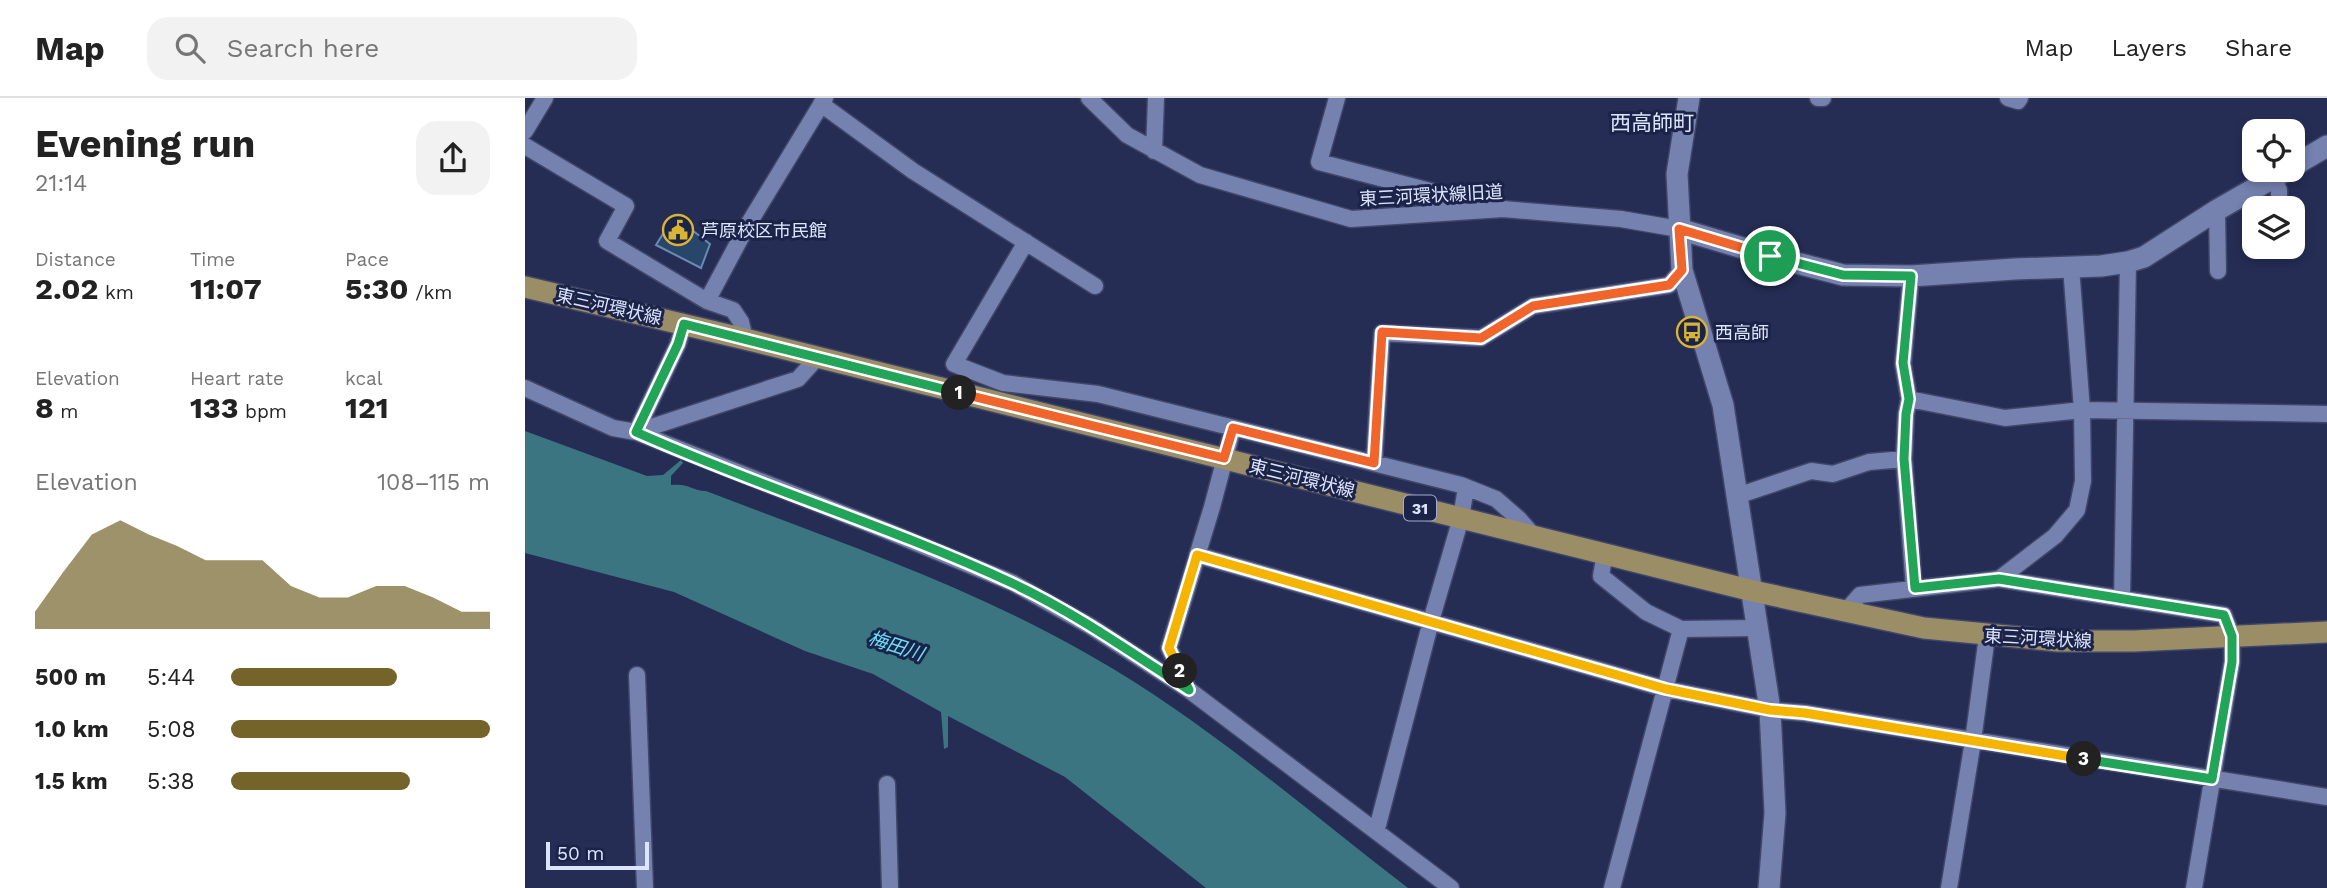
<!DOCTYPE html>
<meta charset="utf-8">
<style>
:root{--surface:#fff;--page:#f2f2f2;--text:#222;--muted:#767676;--line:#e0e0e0;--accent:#74642a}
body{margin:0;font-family:"Work Sans","Noto Sans JP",sans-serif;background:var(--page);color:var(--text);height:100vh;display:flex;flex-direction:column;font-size:26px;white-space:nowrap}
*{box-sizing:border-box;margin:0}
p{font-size:23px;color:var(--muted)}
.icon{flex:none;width:38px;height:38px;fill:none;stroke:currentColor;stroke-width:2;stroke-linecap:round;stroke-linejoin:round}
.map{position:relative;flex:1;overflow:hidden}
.details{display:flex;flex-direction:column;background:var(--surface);width:525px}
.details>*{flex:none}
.buttons{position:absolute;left:1717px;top:21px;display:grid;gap:14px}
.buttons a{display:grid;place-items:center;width:63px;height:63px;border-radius:14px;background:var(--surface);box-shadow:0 4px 10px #0003;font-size:35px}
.scale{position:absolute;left:21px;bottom:18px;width:103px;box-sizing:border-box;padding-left:7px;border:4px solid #dde4fe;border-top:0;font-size:19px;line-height:24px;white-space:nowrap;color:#dde4fe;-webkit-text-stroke:5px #1c2349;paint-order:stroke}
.pin{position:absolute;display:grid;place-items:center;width:60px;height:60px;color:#fff;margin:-30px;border:4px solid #fff;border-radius:50%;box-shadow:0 2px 7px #0007}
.km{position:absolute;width:35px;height:35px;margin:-18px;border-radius:50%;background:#222;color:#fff;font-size:19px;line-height:35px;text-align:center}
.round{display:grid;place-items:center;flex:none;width:74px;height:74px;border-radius:21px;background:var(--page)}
.headline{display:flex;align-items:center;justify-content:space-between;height:119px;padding:0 35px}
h1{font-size:38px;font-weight:700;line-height:52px}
.metrics{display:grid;grid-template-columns:repeat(3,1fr);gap:10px;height:119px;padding:7px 35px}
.metrics div{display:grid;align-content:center}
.metrics b{font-size:30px;font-weight:700}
.metrics small{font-size:19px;font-weight:400}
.metrics p{font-size:19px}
.chart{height:196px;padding:14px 35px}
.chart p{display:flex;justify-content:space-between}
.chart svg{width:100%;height:126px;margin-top:7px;fill:var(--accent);opacity:.7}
ul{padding:0 35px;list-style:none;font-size:23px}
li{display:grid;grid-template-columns:112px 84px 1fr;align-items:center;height:52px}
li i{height:18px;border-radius:9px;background:var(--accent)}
header{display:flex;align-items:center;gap:42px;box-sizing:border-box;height:98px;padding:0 35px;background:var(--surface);border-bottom:2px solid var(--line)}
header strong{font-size:33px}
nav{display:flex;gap:38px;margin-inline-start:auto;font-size:24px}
.search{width:490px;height:63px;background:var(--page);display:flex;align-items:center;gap:18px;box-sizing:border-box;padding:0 24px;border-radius:21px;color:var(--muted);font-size:26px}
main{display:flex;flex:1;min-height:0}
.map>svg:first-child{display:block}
.water{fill:#3b7581}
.building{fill:#27466a;stroke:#698bb3;stroke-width:2}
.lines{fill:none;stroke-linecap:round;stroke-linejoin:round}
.street-casing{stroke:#404668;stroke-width:19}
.secondary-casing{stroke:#404668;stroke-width:24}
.primary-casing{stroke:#404668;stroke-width:24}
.street{stroke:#7581af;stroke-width:16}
.secondary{stroke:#7581af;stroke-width:21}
.primary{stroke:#9b8e66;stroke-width:21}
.split-1-casing{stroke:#fff;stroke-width:14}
.split-2-casing{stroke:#fff;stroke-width:14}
.split-3-casing{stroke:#fff;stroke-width:14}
.split-4-casing{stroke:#fff;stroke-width:14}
.split-1{stroke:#f0652b;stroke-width:9}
.split-2{stroke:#22a559;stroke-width:9}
.split-3{stroke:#f5b400;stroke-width:9}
.split-4{stroke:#22a559;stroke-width:9}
.labels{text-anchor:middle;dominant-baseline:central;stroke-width:6;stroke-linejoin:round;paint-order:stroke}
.shield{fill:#1c2349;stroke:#a3aac8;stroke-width:2}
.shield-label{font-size:16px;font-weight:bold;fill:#dde4fe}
.street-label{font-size:18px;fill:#dde4fe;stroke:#1c2349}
.poi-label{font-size:18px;fill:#dde4fe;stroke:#1c2349;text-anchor:start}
.water-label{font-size:19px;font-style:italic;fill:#67e0f8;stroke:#1c2349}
.quarter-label{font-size:21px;fill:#dde4fe;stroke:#1c2349}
</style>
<header>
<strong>Map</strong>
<div class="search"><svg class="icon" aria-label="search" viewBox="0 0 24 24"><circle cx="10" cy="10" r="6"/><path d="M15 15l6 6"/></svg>Search here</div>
<nav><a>Map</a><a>Layers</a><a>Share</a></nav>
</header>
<main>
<section class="details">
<div class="headline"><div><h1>Evening run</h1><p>21:14</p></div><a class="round"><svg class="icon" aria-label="share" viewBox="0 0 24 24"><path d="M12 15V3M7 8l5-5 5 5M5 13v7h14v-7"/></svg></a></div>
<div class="metrics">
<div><p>Distance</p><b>2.02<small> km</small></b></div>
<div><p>Time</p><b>11:07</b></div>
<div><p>Pace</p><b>5:30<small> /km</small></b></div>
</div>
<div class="metrics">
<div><p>Elevation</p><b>8<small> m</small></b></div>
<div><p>Heart rate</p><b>133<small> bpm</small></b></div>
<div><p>kcal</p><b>121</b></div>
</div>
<div class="chart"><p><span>Elevation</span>108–115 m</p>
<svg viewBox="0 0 160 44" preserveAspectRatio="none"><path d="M0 44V38L10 24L20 11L30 6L40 11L50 15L60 20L70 20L80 20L90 29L100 33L110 33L120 29L130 29L140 33L150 38L160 38V44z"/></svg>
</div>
<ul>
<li><b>500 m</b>5:44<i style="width:64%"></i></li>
<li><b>1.0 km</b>5:08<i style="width:100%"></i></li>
<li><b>1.5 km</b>5:38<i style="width:69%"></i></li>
</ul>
</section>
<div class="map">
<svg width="1802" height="790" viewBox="0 0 1802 790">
<rect width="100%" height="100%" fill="#252d55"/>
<!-- water -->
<path class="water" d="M0,333L122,378L138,377L156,362L158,365L146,378V387C165,385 167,393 181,393C311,443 445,488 566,558C679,622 780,711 883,790H681L540,679L423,618V649L419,651L416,614L348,576L280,553L149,494L0,455Z"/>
<!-- building -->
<path class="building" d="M149,118L185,146L176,170L131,147Z"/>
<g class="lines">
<!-- street casing -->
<g class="street-casing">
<path id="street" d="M564,0L602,37L675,77L826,121L978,111L1096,121L1154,131
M812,0L794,64L909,94L919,113
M1293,0H1298
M1483,0L1493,3L1495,0
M296,6L388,73L570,188
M0,33L20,0
M0,48L101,108L82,143L182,203L208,212L216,224L220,241
M629,53L631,0
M1748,80L1754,92V110
M1692,112L1693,173
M501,144L429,266L478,285L573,296L936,387L971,401L994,421L1008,437
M1386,178L1378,266L1384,301L1381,316L1379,361L1389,490
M182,203L221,130L300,0
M0,290L88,330L111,334L362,433L488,485L565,528L664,592L926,790
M1384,301L1480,320L1557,312L1802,316
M111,334L273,281L292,260
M111,334L153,246L159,226
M849,365L857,235L956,240L1008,208L1144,187L1157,172
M1212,398L1286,373L1308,376L1344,364L1379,361
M1080,455L1076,478L1121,514L1156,531L1232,530
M672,457L1141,591L1245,612L1280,615L1802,699
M1474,481L1530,438L1552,412L1558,383L1557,312L1546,169
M1597,501L1603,164
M1321,513L1335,497L1474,481L1699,517L1707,538V564L1669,790
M112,577L120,790
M663,591L644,550L687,409L708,330
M362,686L365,790
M849,731L853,727L906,523L936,420L941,389
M1087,790L1156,531
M1424,790L1448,643L1462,538"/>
</g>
<!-- secondary casing -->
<g class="secondary-casing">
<path id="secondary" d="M1164,0L1152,76L1157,172L1198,307L1245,612L1250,715L1244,790
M1768,68L1802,48
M1154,131L1245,158L1318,177L1386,178L1490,171L1576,168L1603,164L1619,159L1692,112L1762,72"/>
</g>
<!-- primary casing -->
<g class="primary-casing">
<path id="primary" d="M0,189L220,241L1228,493L1399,530L1533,543H1609L1802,534"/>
</g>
<!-- street -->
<use href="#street" class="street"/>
<!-- secondary -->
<use href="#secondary" class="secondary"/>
<!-- primary -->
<use href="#primary" class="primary"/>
</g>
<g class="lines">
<!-- split-1 casing -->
<g class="split-1-casing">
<path id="split-1" d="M434,295L699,360L708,330L849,365L857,234L956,240L1008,208L1144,187L1157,172L1154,131L1245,158"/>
</g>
<!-- split-2 casing -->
<g class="split-2-casing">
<path id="split-2" d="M434,295L159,226L153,246L111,334C234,389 364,428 487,485C549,514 607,555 664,592L655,573"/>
</g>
<!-- split-3 casing -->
<g class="split-3-casing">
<path id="split-3" d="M655,573L644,550L672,457L1141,591L1245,612L1280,615L1559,661"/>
</g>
<!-- split-4 casing -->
<g class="split-4-casing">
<path id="split-4" d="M1245,158L1318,177L1386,178L1378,265L1384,301L1381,316L1379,361L1390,490L1474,481L1699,517L1707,538V564L1687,681L1559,661"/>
</g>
<!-- split-1 -->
<use href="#split-1" class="split-1"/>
<!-- split-2 -->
<use href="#split-2" class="split-2"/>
<!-- split-3 -->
<use href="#split-3" class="split-3"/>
<!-- split-4 -->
<use href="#split-4" class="split-4"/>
</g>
<!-- icons -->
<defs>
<g id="civic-ring" transform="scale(1.575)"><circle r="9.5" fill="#1c2349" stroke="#d8b434" stroke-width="1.5"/><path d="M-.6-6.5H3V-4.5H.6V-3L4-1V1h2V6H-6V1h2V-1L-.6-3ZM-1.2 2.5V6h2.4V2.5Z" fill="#d8b434"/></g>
<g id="bus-ring" transform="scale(1.575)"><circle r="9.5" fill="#1c2349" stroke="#d8b434" stroke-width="1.5"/><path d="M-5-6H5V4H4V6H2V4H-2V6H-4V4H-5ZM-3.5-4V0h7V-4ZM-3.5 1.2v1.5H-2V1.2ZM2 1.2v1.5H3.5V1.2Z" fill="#d8b434"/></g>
</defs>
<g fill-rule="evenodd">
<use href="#civic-ring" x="153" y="132"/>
<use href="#bus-ring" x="1167" y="234"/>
</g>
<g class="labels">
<!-- shield labels -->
<rect class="shield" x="879" y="397.5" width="32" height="25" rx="5"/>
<g class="shield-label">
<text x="895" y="410">31</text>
</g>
<!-- street labels -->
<g class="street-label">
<text transform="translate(906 97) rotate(-3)">東三河環状線旧道</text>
<text transform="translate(84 208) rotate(13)">東三河環状線</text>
<text transform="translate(777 380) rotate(14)">東三河環状線</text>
<text transform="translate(1513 540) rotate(3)">東三河環状線</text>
</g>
<!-- poi labels -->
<g class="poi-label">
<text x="176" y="132">芦原校区市民館</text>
<text x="1190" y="234">西高師</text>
</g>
<!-- water labels -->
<g class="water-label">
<text transform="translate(371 548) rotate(18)">梅田川</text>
</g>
<!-- quarter labels -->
<g class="quarter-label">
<text x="1127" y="24">西高師町</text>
</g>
</g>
</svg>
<div class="buttons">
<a><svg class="icon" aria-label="locate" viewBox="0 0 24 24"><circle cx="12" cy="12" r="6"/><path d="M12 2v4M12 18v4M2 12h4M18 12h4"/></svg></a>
<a><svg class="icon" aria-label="layers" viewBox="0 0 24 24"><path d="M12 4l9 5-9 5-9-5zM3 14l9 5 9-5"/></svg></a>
</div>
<div class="scale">50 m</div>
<div class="pin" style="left:1245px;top:158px;background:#1e9e55"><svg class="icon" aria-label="arrive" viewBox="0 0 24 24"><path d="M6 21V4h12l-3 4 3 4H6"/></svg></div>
<b class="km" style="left:434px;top:295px">1</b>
<b class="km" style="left:655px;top:573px">2</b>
<b class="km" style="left:1559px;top:661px">3</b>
</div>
</main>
